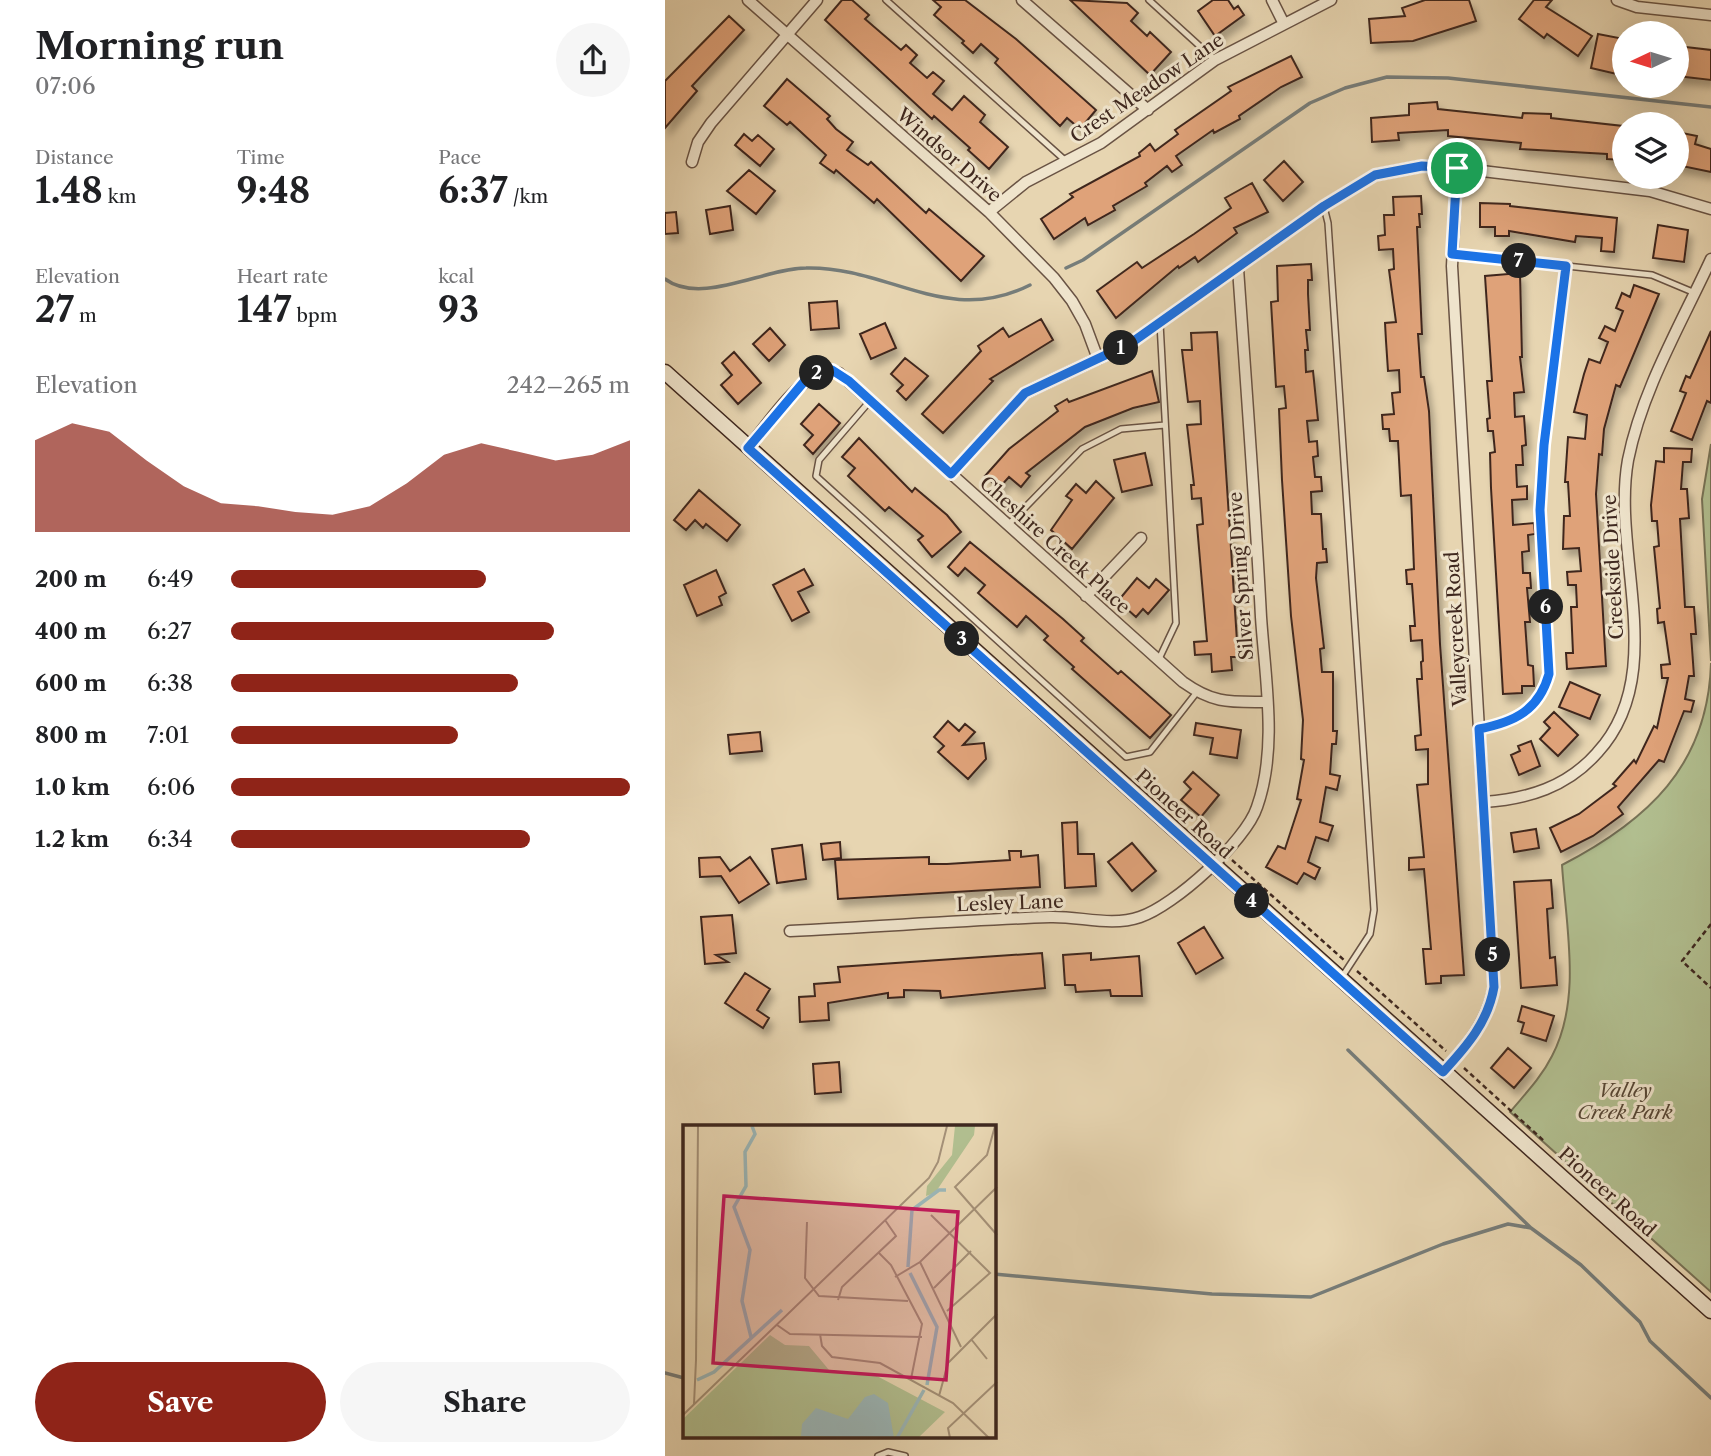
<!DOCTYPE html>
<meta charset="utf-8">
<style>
:root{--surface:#fff;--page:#f6f6f6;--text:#202124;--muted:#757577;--accent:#8f2418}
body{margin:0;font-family:"Libre Caslon Text",serif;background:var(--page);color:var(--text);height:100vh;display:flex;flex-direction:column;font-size:26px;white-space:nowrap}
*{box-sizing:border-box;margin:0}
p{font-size:23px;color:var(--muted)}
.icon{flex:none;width:38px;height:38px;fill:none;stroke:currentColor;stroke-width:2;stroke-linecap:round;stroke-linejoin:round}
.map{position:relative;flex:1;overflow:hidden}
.side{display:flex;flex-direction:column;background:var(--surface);width:665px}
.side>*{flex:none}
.needle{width:46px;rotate:266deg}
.tools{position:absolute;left:947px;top:21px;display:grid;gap:14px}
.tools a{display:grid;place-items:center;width:77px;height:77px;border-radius:50%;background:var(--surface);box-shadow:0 7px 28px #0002;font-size:35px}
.pin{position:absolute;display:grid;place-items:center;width:60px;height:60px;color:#fff;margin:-30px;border:4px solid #fff;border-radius:50%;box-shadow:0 2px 7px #0007}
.km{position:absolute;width:35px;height:35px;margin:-18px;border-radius:50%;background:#222;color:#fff;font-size:19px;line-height:35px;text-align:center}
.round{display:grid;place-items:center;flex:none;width:74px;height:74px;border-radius:37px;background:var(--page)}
.head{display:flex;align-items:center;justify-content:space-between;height:119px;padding:0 35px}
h1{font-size:38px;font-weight:700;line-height:52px}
.stats{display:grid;grid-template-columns:repeat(3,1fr);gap:10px;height:119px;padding:7px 35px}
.stats div{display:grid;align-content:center}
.stats b{font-size:35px;font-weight:700}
.stats small{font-size:19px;font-weight:400}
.stats p{font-size:19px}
.chart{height:196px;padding:14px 35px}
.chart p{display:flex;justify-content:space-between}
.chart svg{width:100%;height:126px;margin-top:7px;fill:var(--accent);opacity:.7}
.primary-button{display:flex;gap:14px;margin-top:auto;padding:14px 35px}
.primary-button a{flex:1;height:80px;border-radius:42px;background:var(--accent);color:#fff;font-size:28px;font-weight:700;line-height:80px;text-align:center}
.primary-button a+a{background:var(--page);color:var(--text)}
ul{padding:0 35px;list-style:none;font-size:23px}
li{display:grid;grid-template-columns:112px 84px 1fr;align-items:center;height:52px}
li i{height:18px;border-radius:9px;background:var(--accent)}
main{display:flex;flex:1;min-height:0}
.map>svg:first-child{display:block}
.green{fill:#b1be8f;stroke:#787357;stroke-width:2}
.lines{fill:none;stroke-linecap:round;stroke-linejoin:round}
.stream{stroke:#767d7a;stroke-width:3.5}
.building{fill:#dfa279;stroke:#3f281f;stroke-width:2;filter:url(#shadow)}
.service-casing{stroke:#695344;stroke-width:8}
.minor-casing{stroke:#695344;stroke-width:13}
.secondary-casing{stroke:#3f281f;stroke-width:17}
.path{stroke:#3f281f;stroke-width:2.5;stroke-dasharray:5 3.5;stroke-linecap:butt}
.service{stroke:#efe4cc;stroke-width:5}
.minor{stroke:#efe4cc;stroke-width:10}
.secondary{stroke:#efe4cc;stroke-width:14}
.route-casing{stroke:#fff;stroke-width:14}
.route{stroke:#1a73e8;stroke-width:9}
.labels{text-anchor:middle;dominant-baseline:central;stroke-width:6;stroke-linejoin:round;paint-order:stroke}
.street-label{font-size:19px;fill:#3f281f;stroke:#efe4cc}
.park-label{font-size:19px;font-style:italic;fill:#564635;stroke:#efe4cc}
.inset-river{fill:none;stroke:#9bb6b7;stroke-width:3.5}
.inset-road{fill:none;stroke:#a49077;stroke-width:2}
.view{fill:#c2185b;fill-opacity:0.15;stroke:#c2185b;stroke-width:3.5}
.inset-edge{fill:none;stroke:#3f281f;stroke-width:3.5}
</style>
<main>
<section class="side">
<div class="head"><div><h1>Morning run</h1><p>07:06</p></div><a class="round"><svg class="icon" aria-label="share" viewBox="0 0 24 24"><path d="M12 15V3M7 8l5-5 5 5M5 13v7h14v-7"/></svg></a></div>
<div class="stats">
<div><p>Distance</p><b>1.48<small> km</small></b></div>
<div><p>Time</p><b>9:48</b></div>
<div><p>Pace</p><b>6:37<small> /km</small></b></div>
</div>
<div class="stats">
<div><p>Elevation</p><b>27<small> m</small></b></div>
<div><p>Heart rate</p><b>147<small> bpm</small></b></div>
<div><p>kcal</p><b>93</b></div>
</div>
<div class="chart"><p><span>Elevation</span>242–265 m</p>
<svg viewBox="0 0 160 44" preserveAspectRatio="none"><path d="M0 44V12L10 6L20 9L30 19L40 28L50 34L60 35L70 37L80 38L90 35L100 27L110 17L120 13L130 16L140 19L150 17L160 12V44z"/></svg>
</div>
<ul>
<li><b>200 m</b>6:49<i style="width:64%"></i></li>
<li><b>400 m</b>6:27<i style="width:81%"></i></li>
<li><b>600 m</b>6:38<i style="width:72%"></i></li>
<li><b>800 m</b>7:01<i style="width:57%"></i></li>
<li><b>1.0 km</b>6:06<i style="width:100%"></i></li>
<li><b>1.2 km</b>6:34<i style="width:75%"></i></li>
</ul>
<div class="primary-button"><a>Save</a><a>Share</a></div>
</section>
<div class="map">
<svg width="1046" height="1456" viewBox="0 0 1046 1456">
<defs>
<filter id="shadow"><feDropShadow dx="4" dy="7" stdDeviation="3.5" flood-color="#0004"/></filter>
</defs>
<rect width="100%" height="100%" fill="#e7d5b1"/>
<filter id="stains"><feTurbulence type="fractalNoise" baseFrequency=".00286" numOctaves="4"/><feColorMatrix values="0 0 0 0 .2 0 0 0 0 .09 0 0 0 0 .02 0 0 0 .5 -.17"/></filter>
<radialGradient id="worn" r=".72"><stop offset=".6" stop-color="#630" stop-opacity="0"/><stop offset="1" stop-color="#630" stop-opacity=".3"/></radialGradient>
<!-- green -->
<path class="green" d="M1046,444V661L1037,499Z
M1046,663V1292L845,1112C860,1094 876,1078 887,1056C917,999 901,927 897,865C982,821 1043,766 1046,663Z"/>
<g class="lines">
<!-- stream -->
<path class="stream" d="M401,268L418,260L645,103L680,88L722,77L783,78L1046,107
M0,279C36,306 100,268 141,268C223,266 282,327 365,285
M683,1050L866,1228L916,1265L975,1322L985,1341L1046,1398
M329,1274L547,1294L646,1297L778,1244L843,1224L866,1228
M0,1373L19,1378"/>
</g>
<!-- building -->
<path class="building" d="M177,0H187L204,15L200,19L236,50L241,45L252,55L245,63L262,78L268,72L279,81L268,94L287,110L299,96L320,115L315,122L343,147L324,169L303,150L305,148L269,116L267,119L160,20Z
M268,0H300L351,39L431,110L415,129L402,118L395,126L330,63L333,59L316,44L308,53L297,43L299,41L269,15L276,7Z
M405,0L462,3L473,13L466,21L482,36L485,32L506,52L485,75Z
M548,0H563L569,9L573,6L579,15L550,36L533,11Z
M760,0H804L811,21L748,41L706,43L704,19L740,16L737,8Z
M869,0H887L881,7L927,36L913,56L882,34L879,38L854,19Z
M64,16L79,30L27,86L32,91L0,128V81Z
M933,34L959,39L956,75L926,68Z
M1012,46L1046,50V80L1012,76Z
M626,56L637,77L616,87L574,116L575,119L549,133L548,130L511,156L517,165L507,172L502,166L480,183L482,186L448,206L450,210L423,225L420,218L389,239L376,219L408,197L405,194L475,156L474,153L485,144L490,151L513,134L510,130L566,91L563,87Z
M122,79L165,116L162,119L171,129L188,142L182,150L203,165L206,162L261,213L264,209L319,256L296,281L212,199L209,203L171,170L169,173L155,163L161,155L125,122L122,125L99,106Z
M772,102L773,109L857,118L858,113L886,114V118L958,126L956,160L942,159V154L855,149L856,143L783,136V130L733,133L734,140L707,142L706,118L744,115V104Z
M1012,132L1032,136L1030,144L1046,149V172L1012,165Z
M79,134L87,141L93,135L109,149L95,166L70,145Z
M619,161L638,182L618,201L599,180Z
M84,170L110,191L91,214L62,191Z
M587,183L603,212L569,228L572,233L533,262L530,257L514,268L513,266L451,318L432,291L472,262L477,268L529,234L566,208L560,198Z
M756,196L757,214H754L755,227H752L757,334H753L756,377H759L764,411L775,644L799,975L776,976V983L761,984L758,949H766L759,869L744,870V858L759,857L752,785L763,784V749L751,750L750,736L756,735L752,679H757L756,662L758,661L757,640L746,641L745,626H750L747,584H742L741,570L749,569L746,495L736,496L733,441H725L724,429H718L717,415L729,414L727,393L735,392L734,370L723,371L721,341L720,323L731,322L724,270L729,269L728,249L714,250L713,236L720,235L719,215H729L728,197Z
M815,203L845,204V206L952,218L949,252L936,251L937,238L911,236L910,242L844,231V236H830V227H815Z
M65,206L68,230L45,234L41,210Z
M11,212L13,233L0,234V213Z
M993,225L1023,230L1019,262L988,258Z
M646,264L647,280H643V294L645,330H641L643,350H640L641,372L648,371L653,420L642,421L644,442L652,441L653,456L648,457L650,477H656L657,491L646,492L647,514H656L658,549H661L662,562L652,563L651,578L659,648L655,649L657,672H668V731H672L671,744H667L665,774L675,776L672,790L661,787L655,822L668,826L663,841L651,837L643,862L655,868L650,879L639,873L632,884L601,867L613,846L620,849L636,800L632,799L639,760L636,759L638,720L626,616L617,480L614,409L621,408L619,386L611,387L606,302L613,301L612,266Z
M855,273L857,357H855L859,392L849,393L850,417L859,416L861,445L857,446L858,465H851L852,487L862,486V499L847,500L848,525L869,523L870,534L863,535L864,551L857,552L858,573H865L866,588H862L865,622H860L863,665L868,666L869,686H857V693L838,694L826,488L825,453L830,452L828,431H823L822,419L825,418L822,381H827L820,276Z
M969,285L994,294L955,387L951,385L939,429L937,455L934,454L931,494L941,666L902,669L901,653H908L906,607H912L911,585H903L902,572L916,571L914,548L898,549L899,516H905L903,482H900L903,437L920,439L922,415L909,412L919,374L924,359L935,363L943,342L934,338L940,326L950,331L958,311L951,308L957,293L965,297Z
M172,301L174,328L146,330L144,303Z
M376,319L388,340L325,379L328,381L278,433L257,414L316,351L313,346L338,328L344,337Z
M220,323L231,348L206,359L195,334Z
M105,328L120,345L104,361L88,344Z
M1046,331V403L1042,401L1027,440L1006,431L1021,393L1015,391L1021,376L1025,378Z
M552,332L573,657H566L567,670L547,672L546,654L530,655L529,642L542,641L532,525L538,524L536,498L527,499L526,485H529L522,425L536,424L535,401L523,402L517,350H527L526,333Z
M69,352L96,383L73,404L56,385L67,375L57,363Z
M240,358L263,376L241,400L232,391L238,385L226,374Z
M487,371L494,402L468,408L420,427L361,473L365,476L356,487L344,477L334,488L320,476L344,449L393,411L390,406L402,399L404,402Z
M154,404L175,423L148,454L139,445L148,435L136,424Z
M194,438L247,492L250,488L282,515L296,532L267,557L253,540L258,536L224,507L220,511L183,476L190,468L177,457Z
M999,448L1027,449L1026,462H1018L1016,489H1022L1024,518L1015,519L1020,607H1029L1031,634H1026L1029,676H1024L1020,699L1029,701L1026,712L1019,711L999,762L994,760L953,807L958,814L928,836L896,852L885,828L914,814L951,786L948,784L969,760L971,763L989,726L992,728L1003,678H997L996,665L1005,664L999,622L993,623L992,609L995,608L989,547L994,546L992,521H987L986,505L991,461L999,462Z
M480,453L487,485L457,492L449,460Z
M431,481L449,498L407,549L386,530L407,500L401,496L411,484L421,493Z
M34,490L75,525L62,541L41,524L38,528L30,520L21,530L9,520Z
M305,542L398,619L419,638L416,641L453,674L456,671L506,715L485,738L407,669L409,667L379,640L383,636L361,616L352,627L313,593L320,585L300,568L293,576L283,567Z
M139,569L148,585L133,592L144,612L127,621L108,585Z
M51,570L61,593L54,597L57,605L32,616L19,585Z
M472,578L484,588L491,579L504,590L483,614L478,609L471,617L453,601Z
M905,682L935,695L925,719L894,707Z
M889,712L913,735L893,756L875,739L885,728L879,722Z
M283,721L294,731L300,724L310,732L298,745L319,743L321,759L303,779L273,752L279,746L269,737Z
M531,723L576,730L572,758L545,754L548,738L529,735Z
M95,732L97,751L65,754L63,735Z
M866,741L875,766L854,775L846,755L855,751L853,746Z
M528,772L554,795L536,817L516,800L526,789L519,782Z
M412,822L413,854H429L431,886L400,888L397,823Z
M871,829L874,848L849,852L846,833Z
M175,842L176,858L158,860L156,844Z
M467,843L491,871L467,891L443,862Z
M137,845L141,879L112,883L107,849Z
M344,851H356V857L373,855L375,887L173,899L170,860L264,857V864H282L345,860Z
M55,857L65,871L85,857L104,884L74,903L56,876L35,877L34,858Z
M886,880L888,908L882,909L885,958L890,957L892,985L856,988L849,882Z
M67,915L71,953L51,955L63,962L40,964L36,917Z
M539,927L558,958L531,974L513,943Z
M377,953L380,988L276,998L275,991L239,990V997L223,998V993L163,1003L164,1020L135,1022L134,997L150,996L149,984L175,982L173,967Z
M426,953V960L474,956L477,996H446L445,990L411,992L410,985H400L398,955Z
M80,973L105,989L92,1010L104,1018L98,1028L60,1003Z
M857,1006L889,1016L881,1041L856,1033L859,1023L853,1021Z
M843,1048L866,1068L849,1088L826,1068Z
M174,1062L176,1092L150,1094L148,1064Z"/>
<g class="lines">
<!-- service casing -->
<g class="service-casing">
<path id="service" d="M221,0L402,162
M484,0L550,60
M659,207L663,223L709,910L705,934L677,977
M787,254L987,275L1030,293
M204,402L154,460L151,476L461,757L485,752L532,692
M344,524L417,449L456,429L500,425
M493,661L511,623L495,323
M814,729C850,722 874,710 884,673L875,510L879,445L901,266
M213,1456L223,1452L240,1456"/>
</g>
<!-- minor casing -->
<g class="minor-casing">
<path id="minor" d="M83,0L324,212L389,278L407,301L420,324L433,359
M357,0L483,110
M607,0L618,22
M952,0L972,7L1046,15
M27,162L33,142L46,123L152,0
M324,212L361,182L436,143L550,60L666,0
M83,448C102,426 142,361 174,373L518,682C549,704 565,702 601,702
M286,474L360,393L466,343L659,206L710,175L757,166L792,168L985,191L1046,209
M421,596L476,538
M819,802C863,799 902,787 932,753C1005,674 946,555 963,460C977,390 1016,324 1046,259
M125,931C212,927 299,920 385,917C415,916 446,927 475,917C509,906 581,841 592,807C613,748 600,678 596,617C590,501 581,384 573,268
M778,1072C802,1046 822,1022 829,987L787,266L792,168"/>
</g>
<!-- secondary casing -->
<g class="secondary-casing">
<path id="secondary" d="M0,372L1046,1311"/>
</g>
<!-- path -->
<path class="path" d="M567,860L679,960
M1046,924L1017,961L1046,988
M692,971L781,1051
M799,1068L879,1141"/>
<!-- service -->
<use href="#service" class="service"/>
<!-- minor -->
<use href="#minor" class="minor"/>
<!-- secondary -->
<use href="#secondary" class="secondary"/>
</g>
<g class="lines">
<!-- route casing -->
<g class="route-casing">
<path id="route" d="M757,166L792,168L787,254L901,266L879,445L875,510L884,674C874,710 850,722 814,729L829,987C823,1022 802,1046 778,1072L83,448L143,377L167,370L184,381L286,474L360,393L466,343L659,206L710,175Z"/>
</g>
<!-- route -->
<use href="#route" class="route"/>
</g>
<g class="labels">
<!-- street labels -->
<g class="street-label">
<text transform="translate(482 88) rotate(-34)">Crest Meadow Lane</text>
<text transform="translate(284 155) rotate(41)">Windsor Drive</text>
<text transform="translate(390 545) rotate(42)">Cheshire Creek Place</text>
<text transform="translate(948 567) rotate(-93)">Creekside Drive</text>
<text transform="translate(576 576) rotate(-94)">Silver Spring Drive</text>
<text transform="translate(791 629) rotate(-93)">Valleycreek Road</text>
<text transform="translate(519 814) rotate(42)">Pioneer Road</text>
<text transform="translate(345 903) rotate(-2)">Lesley Lane</text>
<text transform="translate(942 1192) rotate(42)">Pioneer Road</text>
</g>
<!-- park labels -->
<g class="park-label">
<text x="960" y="1090">Valley<tspan x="960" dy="22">Creek Park</tspan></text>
</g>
</g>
<!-- overview -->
<g transform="translate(18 1125)">
<rect width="313" height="313" fill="#e7d5b1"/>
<path d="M272,1H292L291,10L252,68L243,71L244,61L269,30ZM87,210L102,220L126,221L146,245L192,250L262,287L235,313H0V294Z" fill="#b1be8f"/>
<path d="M191,269L205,278L211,313L118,311L119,299L133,283L165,294L182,272Z" fill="#9bb6b7"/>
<path class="inset-river" d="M225,142L229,85L256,65H263M227,148L254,202L244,260M68,212L59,176L67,125L51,82L63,61L62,27L72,9L69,1M14,255L31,247L99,185M214,313L241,265"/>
<path class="inset-road" d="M312,1L304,30L272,62L314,110M248,90L307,148L264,186M124,97L122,153L136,171L225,176M195,127L208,140L239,199L228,254M237,137L278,222M212,152L237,137L314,62M251,163L288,126M155,175L159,162L213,111L202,95M94,200L107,209L239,212M137,209L139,221L149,232L197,238L270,278L306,313M288,214L304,234M13,236L15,1M256,271L265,238L314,189M11,279L13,235M0,290L246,53L255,37L264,1M267,313L265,303L314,257"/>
<path class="view" d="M41,71L275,87L263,255L30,238Z"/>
<rect width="313" height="313" class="inset-edge"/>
</g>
<rect width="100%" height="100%" filter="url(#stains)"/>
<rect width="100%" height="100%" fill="url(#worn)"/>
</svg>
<div class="tools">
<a><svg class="needle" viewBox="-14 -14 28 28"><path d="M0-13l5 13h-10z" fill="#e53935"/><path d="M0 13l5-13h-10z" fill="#757577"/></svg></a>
<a><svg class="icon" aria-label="layers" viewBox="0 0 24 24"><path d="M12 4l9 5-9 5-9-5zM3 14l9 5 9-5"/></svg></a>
</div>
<div class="pin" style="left:792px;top:168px;background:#1e9e55"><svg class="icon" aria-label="arrive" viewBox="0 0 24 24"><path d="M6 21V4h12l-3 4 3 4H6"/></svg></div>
<b class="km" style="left:456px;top:348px">1</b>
<b class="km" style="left:152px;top:373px">2</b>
<b class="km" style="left:297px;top:639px">3</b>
<b class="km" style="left:587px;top:901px">4</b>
<b class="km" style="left:828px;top:955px">5</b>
<b class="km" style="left:881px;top:607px">6</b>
<b class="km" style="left:854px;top:261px">7</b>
</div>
</main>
